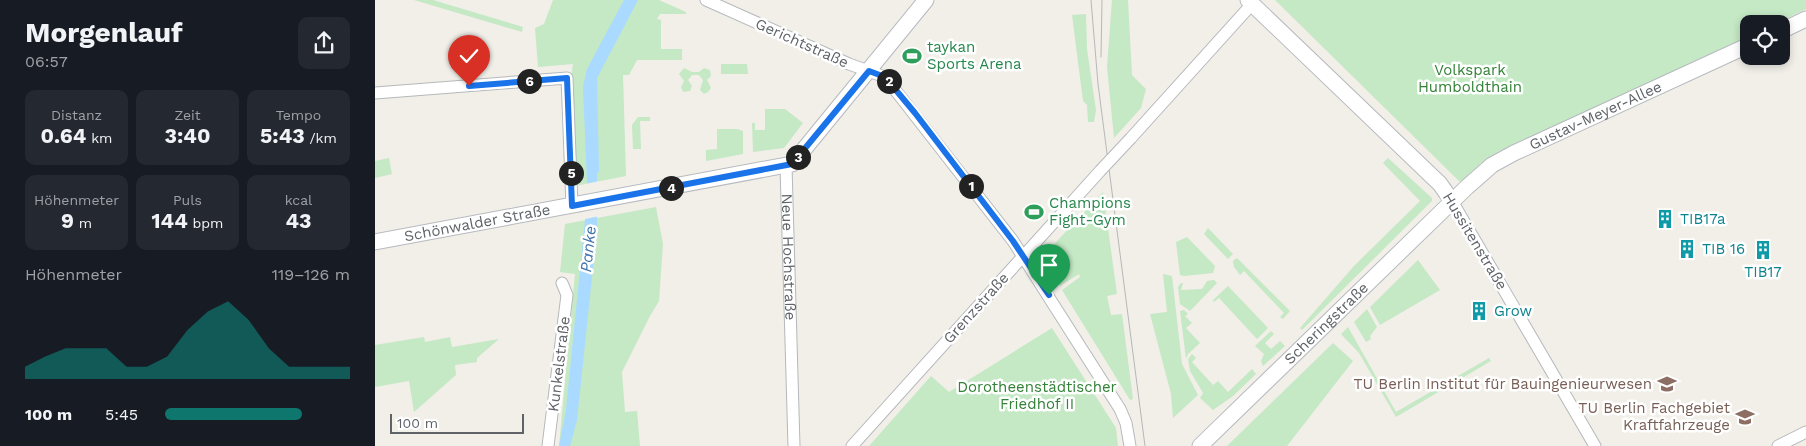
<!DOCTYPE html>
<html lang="de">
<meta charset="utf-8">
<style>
:root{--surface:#171b24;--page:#242831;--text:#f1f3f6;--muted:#9ea1a6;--accent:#0f766e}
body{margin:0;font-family:"Work Sans",sans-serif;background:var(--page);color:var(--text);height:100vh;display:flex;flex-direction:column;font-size:19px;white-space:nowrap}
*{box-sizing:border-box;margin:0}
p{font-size:16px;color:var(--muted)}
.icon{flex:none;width:28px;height:28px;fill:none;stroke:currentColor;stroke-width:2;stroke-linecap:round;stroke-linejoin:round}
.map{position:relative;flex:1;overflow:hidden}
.sheet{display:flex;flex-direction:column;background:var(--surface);width:375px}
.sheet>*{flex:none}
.tools{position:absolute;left:1365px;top:15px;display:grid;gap:10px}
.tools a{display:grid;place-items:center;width:50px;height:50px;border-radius:10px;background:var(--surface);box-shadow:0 2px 8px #0003;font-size:25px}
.scale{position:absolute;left:15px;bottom:12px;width:134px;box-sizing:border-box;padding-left:5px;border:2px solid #5f6368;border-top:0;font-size:14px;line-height:18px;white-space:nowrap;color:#5f6368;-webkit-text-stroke:4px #fff;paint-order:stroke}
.pin{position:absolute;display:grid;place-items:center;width:42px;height:42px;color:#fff;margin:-51px -21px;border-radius:50% 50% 50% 0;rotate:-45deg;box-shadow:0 0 5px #0007}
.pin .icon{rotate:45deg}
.km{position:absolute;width:25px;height:25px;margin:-12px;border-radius:50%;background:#222;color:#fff;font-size:14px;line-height:25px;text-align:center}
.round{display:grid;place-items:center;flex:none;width:52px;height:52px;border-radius:10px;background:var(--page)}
.head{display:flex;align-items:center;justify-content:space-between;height:85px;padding:0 25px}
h1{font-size:28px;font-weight:700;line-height:38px}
.figures{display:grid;grid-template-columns:repeat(3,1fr);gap:8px;height:85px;padding:5px 25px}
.figures div{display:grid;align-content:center;border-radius:10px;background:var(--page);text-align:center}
.figures b{font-size:21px;font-weight:700}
.figures small{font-size:14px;font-weight:400}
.figures p{font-size:14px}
.chart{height:140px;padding:10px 25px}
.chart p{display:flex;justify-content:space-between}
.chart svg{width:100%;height:90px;margin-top:5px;fill:var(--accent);opacity:.7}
ul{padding:0 25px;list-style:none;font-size:16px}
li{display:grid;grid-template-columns:80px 60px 1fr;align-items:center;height:38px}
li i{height:12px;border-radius:6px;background:var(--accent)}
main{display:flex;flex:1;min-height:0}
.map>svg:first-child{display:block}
.green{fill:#c5e8c5}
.water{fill:#aadaff}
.pier{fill:#f1efe8}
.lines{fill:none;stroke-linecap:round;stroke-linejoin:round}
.street-casing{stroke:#b5b8bc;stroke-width:13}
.secondary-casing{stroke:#b6babf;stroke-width:17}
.street{stroke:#fff;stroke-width:11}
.secondary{stroke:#fff;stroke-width:15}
.tram{stroke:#b6b7b8;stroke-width:1}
.street-bridge-casing{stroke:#b5b8bc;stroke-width:13;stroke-linecap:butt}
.street-bridge{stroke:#fff;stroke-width:11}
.route-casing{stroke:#fff;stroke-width:10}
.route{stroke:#1a73e8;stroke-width:6}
.labels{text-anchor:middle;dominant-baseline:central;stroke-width:5;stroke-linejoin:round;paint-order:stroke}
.street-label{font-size:15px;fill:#5f6368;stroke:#fff}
.leisure-label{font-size:15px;fill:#27864d;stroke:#fff;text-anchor:start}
.park-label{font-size:15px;fill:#348238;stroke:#fff}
.culture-label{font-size:15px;fill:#0d838f;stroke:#fff;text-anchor:start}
.education-label{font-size:15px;fill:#785e54;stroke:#fff;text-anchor:end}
.water-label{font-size:16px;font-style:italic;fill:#4174aa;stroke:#fff}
</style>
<main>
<section class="sheet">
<div class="head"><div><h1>Morgenlauf</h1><p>06:57</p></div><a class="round"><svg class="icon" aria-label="share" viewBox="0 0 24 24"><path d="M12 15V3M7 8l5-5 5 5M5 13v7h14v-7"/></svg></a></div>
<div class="figures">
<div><p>Distanz</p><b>0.64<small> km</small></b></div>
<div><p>Zeit</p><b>3:40</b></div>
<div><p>Tempo</p><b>5:43<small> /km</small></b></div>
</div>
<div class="figures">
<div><p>Höhenmeter</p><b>9<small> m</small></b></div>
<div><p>Puls</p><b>144<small> bpm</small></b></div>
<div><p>kcal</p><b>43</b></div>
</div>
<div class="chart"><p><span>Höhenmeter</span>119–126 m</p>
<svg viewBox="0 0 160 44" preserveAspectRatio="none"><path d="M0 44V38L10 33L20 29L30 29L40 29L50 38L60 38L70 33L80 20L90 11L100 6L110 15L120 29L130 38L140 38L150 38L160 38V44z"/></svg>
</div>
<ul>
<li><b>100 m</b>5:45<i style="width:74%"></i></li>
</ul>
</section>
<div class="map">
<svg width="1431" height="446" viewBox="0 0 1431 446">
<rect width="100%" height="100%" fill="#f1efe8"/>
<!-- green -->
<path class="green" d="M39,0H58L148,27L147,32Z
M178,0H284L311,12V14H285L282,19L286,20V49H307V60H262L254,75H248L251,176L200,186L196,77L198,64L163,67L160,28L169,24Z
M737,0H753L757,75L771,89L766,108L739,138L732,67Z
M900,0H1431V9L1400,24H1374V36L1123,152L1106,163L1085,182Z
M711,14L712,49L721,110L719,122H713L712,105L708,101L697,15Z
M346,64H372L373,74H346Z
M309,68L317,72H324L329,68L335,70L336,76L332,80L336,88L333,92L329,94L325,90L328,80L324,75H317L313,80L317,86L315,91L308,92L306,87L309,81L304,74Z
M390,109H410L428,123L409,148L378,152L377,123H380V130H390Z
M263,117H275V121H265L266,149H258L257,125Z
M342,129H362L368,131V154L331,161V150L342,149Z
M14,158L17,174L0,178V161Z
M1013,158L1057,198V201L927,330L925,328L979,266L1045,201L1008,163Z
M728,192L742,294L732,296L736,315L747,314L758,399L755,400L687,290L705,277L704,274L685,286L668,261V256Z
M281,207L288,244L284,301L275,316L247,372L250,412L262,411L265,446H184L200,274L185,272L190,224Z
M833,228L858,254L853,259L829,234Z
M812,237L840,266L838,273L809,276L805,275L801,242Z
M862,258L915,311L908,319L905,317L909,313L869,271L865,275L859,267L858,261Z
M1043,260L1065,290L1005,325L995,307Z
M788,274L797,276L807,364L823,395L798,418L796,394L775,314L792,312Z
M839,280L842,283L815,311L805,304L803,287L806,283H808L806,290L827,289L832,281Z
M853,286L893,328L882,339L844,298L839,302L838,300Z
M992,309L1002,327L995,336L996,339L991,342L979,322Z
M809,310L813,314L810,316L817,323L811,328L825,343L813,354L811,359L805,311Z
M973,327L1021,412L1114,358L1116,361L1021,417L984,353L966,334Z
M677,328L741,428L743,446H494L556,376L574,392Z
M896,331L899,334L890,343L896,349L905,341L910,346L888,366L886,361L889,354L880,346Z
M49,337L50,342L75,337L77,347L124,339L102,358V362L80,365L81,375L39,412L34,381L0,387V345Z
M958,343L978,361L912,446H852Z
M817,354L821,358L817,362L838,385L843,381L853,392L877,369L881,374L858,396L838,410L825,398L828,393L815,371L813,359Z"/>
<!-- water -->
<path class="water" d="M249,0H263L222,78L224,172L222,173V230L202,420L195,446H184L191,410L210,220L212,183L208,87L212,69Z"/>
<!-- pier -->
<path class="pier" d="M225,181V216L210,219V184Z"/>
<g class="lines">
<!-- street casing -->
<g class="street-casing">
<g id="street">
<path d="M331,0L474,64L510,77L638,241L745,409L751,423L755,446"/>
<path d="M0,93L192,78L197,206"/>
<path d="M756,138L877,4"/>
<path id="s1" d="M411,166L419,446"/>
<path d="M1077,201L1220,446"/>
<path d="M173,446L192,295L187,283"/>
<path d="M477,446L725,171"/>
<path d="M1403,446L1431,432"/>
</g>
</g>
<!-- secondary casing -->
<g class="secondary-casing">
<g id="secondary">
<path d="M873,0L1065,184L1077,201"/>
<path d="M1406,31L1431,19"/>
<path id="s2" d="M0,242L417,164L551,0"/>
<path id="s3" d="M825,446L1092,187L1117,165L1139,153L1374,45"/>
</g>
</g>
<!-- street -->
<use href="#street" class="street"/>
<!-- secondary -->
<use href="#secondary" class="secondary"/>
<!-- tram -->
<path class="tram" d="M716,0L723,84L770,446
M726,57L727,0"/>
<!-- street-bridge casing -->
<g class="street-bridge-casing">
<path id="street-bridge" d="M725,171L756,138"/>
</g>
<!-- street-bridge -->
<use href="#street-bridge" class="street-bridge"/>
</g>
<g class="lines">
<!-- route casing -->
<g class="route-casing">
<path id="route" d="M94,86L192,78L197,206L417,164L494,71L510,77L540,113L638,241L674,295"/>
</g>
<!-- route -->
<use href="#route" class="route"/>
</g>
<!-- icons -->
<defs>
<g id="stadium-bare" transform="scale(1.5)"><path d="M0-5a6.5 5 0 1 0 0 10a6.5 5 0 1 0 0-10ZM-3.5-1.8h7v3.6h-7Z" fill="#2e9e5b" stroke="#fff" stroke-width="2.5" paint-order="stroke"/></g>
<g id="building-bare" transform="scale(1.5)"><path d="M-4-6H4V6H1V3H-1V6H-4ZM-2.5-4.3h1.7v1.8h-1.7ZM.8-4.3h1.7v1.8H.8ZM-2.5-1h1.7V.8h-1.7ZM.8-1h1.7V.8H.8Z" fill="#0f9aa8" stroke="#fff" stroke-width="2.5" paint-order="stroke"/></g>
<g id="university-bare" transform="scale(1.5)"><path d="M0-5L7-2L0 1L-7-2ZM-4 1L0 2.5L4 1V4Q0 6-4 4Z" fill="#8d6e63" stroke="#fff" stroke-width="2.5" paint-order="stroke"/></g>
</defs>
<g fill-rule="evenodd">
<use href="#stadium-bare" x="537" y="56"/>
<use href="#stadium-bare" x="659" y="212"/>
<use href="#building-bare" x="1290" y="219"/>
<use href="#building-bare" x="1312" y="249"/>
<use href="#building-bare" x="1388" y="250"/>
<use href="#building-bare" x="1104" y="311"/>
<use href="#university-bare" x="1292" y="384"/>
<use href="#university-bare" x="1370" y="417"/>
</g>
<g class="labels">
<!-- street labels -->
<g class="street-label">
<text transform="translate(427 43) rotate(24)">Gerichtstraße</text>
<text stroke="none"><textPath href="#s3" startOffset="520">Gustav-Meyer-Allee</textPath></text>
<text stroke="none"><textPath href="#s2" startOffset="104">Schönwalder Straße</textPath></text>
<text transform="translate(1100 241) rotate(59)">Hussitenstraße</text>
<text stroke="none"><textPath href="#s1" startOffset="91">Neue Hochstraße</textPath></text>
<text transform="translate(601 308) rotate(-48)">Grenzstraße</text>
<text stroke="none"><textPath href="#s3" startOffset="176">Scheringstraße</textPath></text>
<text transform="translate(184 364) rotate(-83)">Kunkelstraße</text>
</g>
<!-- leisure labels -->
<g class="leisure-label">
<text x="552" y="47">taykan<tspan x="552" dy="17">Sports Arena</tspan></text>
<text x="674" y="203">Champions<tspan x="674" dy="17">Fight-Gym</tspan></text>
</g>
<!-- park labels -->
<g class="park-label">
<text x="1095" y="70">Volkspark<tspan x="1095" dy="17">Humboldthain</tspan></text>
<text x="662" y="387">Dorotheenstädtischer<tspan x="662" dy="17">Friedhof II</tspan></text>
</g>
<!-- culture labels -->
<g class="culture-label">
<text x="1305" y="219">TIB17a</text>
<text x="1327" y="249">TIB 16</text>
<text x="1388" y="272" text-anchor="middle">TIB17</text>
<text x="1119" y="311">Grow</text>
</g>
<!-- education labels -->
<g class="education-label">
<text x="1277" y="384">TU Berlin Institut für Bauingenieurwesen</text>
<text x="1355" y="408">TU Berlin Fachgebiet<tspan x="1355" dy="17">Kraftfahrzeuge</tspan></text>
</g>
<!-- water labels -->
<g class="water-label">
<text transform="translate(213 249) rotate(-84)">Panke</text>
</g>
</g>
</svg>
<div class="tools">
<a><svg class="icon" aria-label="locate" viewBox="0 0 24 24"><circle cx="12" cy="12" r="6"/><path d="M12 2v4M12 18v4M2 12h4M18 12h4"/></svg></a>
</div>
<div class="scale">100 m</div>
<div class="pin" style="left:674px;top:295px;background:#1e9e55"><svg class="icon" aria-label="arrive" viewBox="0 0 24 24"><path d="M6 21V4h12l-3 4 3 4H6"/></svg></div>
<div class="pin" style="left:94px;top:86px;background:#d93025"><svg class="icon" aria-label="check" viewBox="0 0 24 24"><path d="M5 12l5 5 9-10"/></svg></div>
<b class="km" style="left:596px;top:186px">1</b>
<b class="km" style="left:514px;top:81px">2</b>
<b class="km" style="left:423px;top:157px">3</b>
<b class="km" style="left:296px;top:188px">4</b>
<b class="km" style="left:196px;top:173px">5</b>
<b class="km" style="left:154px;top:81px">6</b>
</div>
</main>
